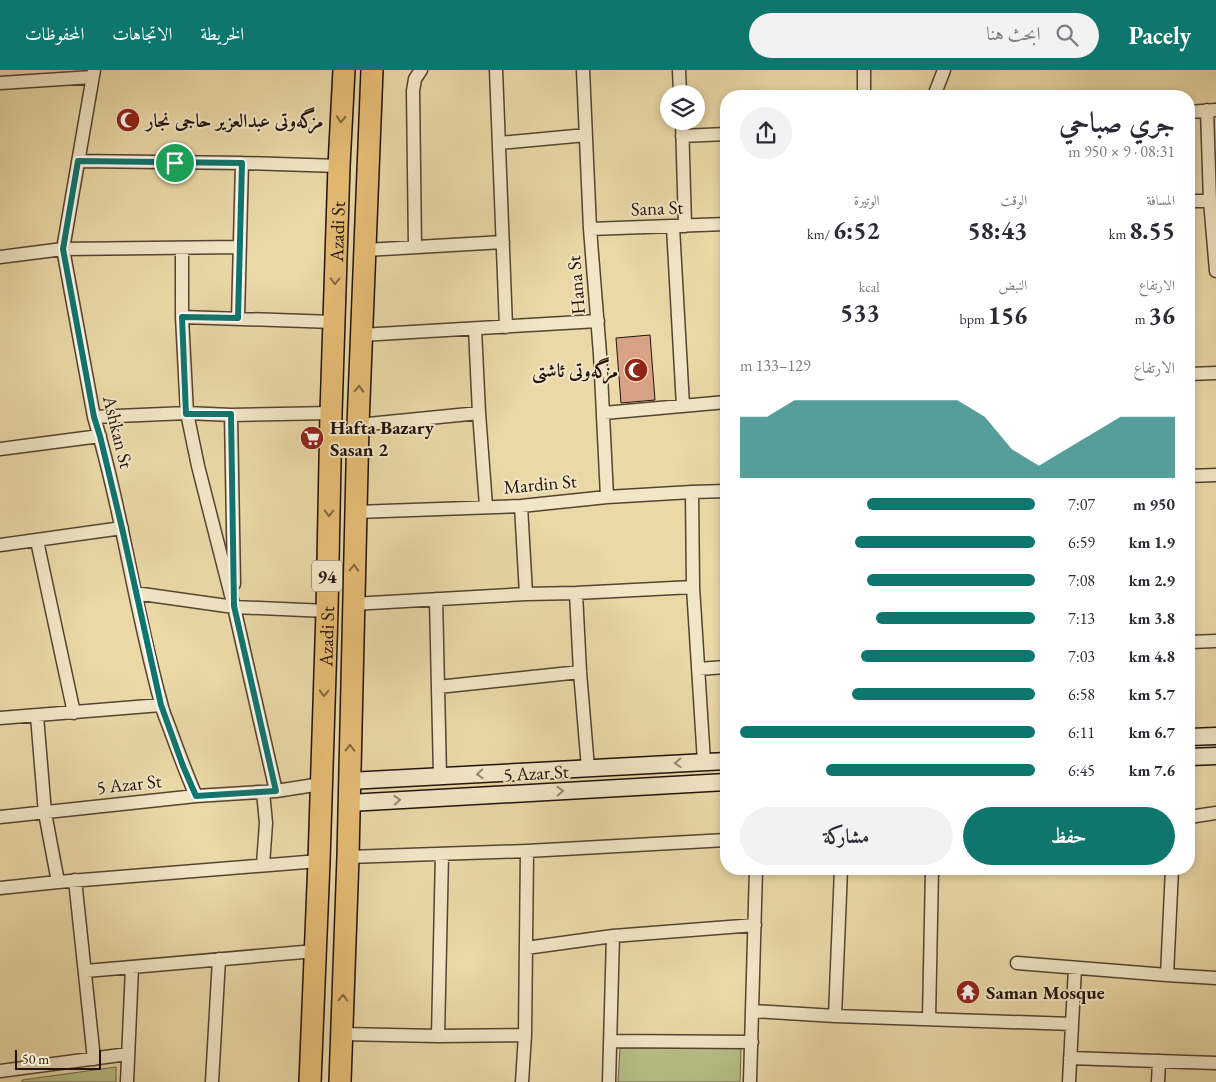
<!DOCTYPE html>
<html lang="ar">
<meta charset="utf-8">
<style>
:root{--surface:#fff;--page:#f2f2f3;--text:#2b2b33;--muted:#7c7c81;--accent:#0f766e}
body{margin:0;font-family:"EB Garamond",Amiri,serif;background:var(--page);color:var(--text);direction:rtl;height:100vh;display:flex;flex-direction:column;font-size:19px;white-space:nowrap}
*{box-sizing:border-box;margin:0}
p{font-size:16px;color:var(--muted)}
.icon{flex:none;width:28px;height:28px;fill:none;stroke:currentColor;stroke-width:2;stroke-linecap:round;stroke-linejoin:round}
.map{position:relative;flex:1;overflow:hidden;direction:ltr}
.drawer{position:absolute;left:720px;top:20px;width:475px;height:785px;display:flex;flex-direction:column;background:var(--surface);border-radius:20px;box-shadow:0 2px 8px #0003;direction:rtl}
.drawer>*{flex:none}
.tools{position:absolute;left:660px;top:15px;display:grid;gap:10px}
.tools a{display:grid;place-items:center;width:45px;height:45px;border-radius:50%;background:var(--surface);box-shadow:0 2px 8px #0003;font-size:25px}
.scale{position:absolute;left:15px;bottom:12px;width:86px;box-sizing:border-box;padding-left:5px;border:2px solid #221209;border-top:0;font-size:14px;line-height:18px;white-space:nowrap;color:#221209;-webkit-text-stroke:4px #f1e6c6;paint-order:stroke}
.pin{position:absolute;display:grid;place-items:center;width:42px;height:42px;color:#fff;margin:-21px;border:2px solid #fff;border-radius:50%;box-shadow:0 1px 5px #0007}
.round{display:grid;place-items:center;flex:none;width:52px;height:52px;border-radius:26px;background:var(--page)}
.headline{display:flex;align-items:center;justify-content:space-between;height:85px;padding:0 20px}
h1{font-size:28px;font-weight:700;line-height:38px}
.figures{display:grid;grid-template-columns:repeat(3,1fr);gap:8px;height:85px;padding:5px 20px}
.figures div{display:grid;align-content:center}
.figures b{font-size:25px;font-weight:700}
.figures small{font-size:14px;font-weight:400}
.figures p{font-size:14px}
.chart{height:140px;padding:10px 20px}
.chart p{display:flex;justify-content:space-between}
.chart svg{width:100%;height:90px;margin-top:5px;fill:var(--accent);opacity:.7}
.cta{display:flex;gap:10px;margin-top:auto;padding:10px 20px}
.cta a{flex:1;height:58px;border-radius:30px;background:var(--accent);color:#fff;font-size:20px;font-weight:700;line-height:58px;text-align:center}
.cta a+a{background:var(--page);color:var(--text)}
ul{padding:0 20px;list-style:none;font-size:16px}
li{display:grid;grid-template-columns:80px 60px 1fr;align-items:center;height:38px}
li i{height:12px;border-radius:6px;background:var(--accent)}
header{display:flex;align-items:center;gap:30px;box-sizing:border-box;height:70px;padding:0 25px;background:var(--accent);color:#fff}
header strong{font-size:24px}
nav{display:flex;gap:28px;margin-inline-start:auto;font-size:18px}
.search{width:350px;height:45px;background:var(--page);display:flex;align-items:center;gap:12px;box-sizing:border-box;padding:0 18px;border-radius:28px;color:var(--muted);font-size:19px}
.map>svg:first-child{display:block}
.green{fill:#b7bf87;stroke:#6c6848}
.building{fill:#d8a287;stroke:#221209}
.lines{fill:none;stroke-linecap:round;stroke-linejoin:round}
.street-casing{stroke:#544430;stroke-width:15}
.secondary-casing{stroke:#221209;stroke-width:19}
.primary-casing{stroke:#221209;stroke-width:21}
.highway-casing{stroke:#221209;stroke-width:24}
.street{stroke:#f1e6c6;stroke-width:12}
.secondary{stroke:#f1e6c6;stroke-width:16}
.primary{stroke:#e5bc74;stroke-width:19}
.highway{stroke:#e5bc74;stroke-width:21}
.oneway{stroke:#84673e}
.oneway2{stroke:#948771}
.route-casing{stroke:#fff;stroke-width:10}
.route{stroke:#0f766e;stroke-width:6}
.labels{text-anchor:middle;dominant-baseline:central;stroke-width:4;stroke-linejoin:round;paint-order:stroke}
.shield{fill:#f1e6c6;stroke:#605242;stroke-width:1}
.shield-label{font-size:18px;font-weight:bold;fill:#221209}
.poi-label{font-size:19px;font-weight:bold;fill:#221209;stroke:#f1e6c6;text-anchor:start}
.street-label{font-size:19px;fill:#221209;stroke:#f1e6c6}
</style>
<header>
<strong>Pacely</strong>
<div class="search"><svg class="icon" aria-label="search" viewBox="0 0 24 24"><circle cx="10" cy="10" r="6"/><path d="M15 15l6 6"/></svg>ابحث هنا</div>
<nav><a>الخريطة</a><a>الاتجاهات</a><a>المحفوظات</a></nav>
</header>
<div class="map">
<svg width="1216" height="1012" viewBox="0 0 1216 1012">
<rect width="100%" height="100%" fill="#ead8a7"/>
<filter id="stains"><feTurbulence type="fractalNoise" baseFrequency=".004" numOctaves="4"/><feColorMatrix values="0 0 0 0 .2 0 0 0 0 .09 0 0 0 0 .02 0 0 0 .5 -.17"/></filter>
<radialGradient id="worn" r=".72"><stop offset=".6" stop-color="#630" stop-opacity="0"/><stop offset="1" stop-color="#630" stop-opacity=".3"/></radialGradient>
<!-- green -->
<path class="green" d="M620,978H741L740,1012H618Z
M116,997V1012H22V1010Z"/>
<!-- building -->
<path class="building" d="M650,265L655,330L621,333L616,268Z"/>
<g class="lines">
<!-- street casing -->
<g class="street-casing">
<path id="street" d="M94,0L63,179L94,347C122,441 135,539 161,633C163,643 168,653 171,662C179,684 187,705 196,726
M496,0L506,257
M583,0L590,159L600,284L607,427
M679,0L680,24
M864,0V26
M0,13L92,7
M934,26L944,0
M1207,40L1210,131L1216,201
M1189,42L1216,40
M682,51L685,156
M682,66L726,64
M499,73L586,65
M78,91L242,93L339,96
M1189,131H1210
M673,157L683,336
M590,159L726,154
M415,177L413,21L415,9L421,0
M182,178V247L187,343L198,396L234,537L276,721
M366,180L503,172
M0,187L63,179L240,177
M182,247L334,252
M238,248L242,93
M475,259L479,343L486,436
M361,265L598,251
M1189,304L1216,303
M604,343L726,332
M231,345L234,514
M94,347L187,343L231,345L331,343
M358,355L479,343
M0,379L100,366
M1189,406L1216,405
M692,422L693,517L704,692
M521,436L526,524
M356,442L521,436L607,427L692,422L726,421
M37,471L74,643
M0,475L122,458
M135,523L234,537L327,541
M576,523L580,602L588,698
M436,529L440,706
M353,534L526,524L576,523L693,517
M1189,572L1216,571
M698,599L726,597
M438,617L580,602
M37,646L45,743L58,812
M0,648L161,635
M263,722L266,753L263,795
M0,747L196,726L276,721L321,714
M1189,747L1216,743
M348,787L527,781L726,770
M75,810L94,989
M0,818L58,812L319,791
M526,878L613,866L755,855
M1017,893L1167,905L1216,908
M86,901L315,881
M1167,905L1172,799
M752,941L835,946L1072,954
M835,946L841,799
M929,949L932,799
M342,964L438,966L525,965
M438,966L442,784
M611,971L752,972
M1070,988L1216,993
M0,1001L128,984
M127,1012L132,897
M212,1012L219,889
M522,1012L525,965L527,781
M609,1012L613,866
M750,1012L756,799
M1069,1012L1075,898
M1158,1012L1159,991"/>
</g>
<!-- secondary casing -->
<g class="secondary-casing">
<path id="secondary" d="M1189,667L1216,666
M1189,687L1216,686
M349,711L726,691
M349,733L726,712"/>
</g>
<!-- primary casing -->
<g class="primary-casing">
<path id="primary" d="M331,358C336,373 351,373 358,359"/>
</g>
<!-- highway casing -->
<g class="highway-casing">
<g id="highway">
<path id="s1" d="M310,1012L319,791L327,541L331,343L339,96L344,0"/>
<path d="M340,1012L348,787L358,355L372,0"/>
</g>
</g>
<!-- street -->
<use href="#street" class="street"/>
<!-- secondary -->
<use href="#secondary" class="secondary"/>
<!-- primary -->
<use href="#primary" class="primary"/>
<!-- highway -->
<use href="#highway" class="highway"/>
</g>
<!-- one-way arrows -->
<defs><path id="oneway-chevron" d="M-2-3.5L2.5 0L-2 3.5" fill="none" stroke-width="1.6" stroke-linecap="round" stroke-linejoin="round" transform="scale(1.25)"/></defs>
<g class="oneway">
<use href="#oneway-chevron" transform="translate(341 49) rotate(93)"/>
<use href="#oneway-chevron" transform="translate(335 211) rotate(92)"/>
<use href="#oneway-chevron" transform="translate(359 319) rotate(-88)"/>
<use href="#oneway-chevron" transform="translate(329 443) rotate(91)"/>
<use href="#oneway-chevron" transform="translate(354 498) rotate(-88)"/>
<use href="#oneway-chevron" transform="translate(324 623) rotate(92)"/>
<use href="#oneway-chevron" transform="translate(350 678) rotate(-89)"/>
<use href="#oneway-chevron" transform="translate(343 928) rotate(-88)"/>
</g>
<g class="oneway2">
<use href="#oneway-chevron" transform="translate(678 693) rotate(177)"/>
<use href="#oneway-chevron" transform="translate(480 704) rotate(177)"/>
<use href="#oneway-chevron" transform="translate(560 721) rotate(-3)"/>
<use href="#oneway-chevron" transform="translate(397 730) rotate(-3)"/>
</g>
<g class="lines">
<!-- route casing -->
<g class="route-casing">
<path id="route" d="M78,91L242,93L238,248L182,247L186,344H231L234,536L276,721L196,726L183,696L161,635L122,458L100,366L94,347L63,179Z"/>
</g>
<!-- route -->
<use href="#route" class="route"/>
</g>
<!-- icons -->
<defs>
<g id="mosque-disc" transform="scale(1.25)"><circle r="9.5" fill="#8f2418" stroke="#f1e6c6"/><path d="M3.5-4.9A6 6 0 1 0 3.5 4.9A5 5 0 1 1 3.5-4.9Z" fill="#fff"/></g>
<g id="supermarket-disc" transform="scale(1.25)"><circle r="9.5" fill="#8f2418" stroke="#f1e6c6"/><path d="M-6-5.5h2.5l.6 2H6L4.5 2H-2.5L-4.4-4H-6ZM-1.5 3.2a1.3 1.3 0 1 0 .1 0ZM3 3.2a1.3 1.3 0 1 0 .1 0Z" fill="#fff"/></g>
<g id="temple-disc" transform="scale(1.25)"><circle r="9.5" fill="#8f2418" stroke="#f1e6c6"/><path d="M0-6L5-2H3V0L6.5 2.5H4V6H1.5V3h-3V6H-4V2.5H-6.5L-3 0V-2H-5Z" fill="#fff"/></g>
</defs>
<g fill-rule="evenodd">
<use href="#mosque-disc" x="128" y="50"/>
<use href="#mosque-disc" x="636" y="300"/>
<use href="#supermarket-disc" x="312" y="368"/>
<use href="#temple-disc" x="968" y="922"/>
</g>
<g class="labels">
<!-- shield labels -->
<rect class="shield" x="312" y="490.5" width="30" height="31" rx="4"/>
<g class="shield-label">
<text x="327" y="506">94</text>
</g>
<!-- poi labels -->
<g class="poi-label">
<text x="146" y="50">مزگەوتی عبدالعزير حاجی نجار</text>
<text x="618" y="300" text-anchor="end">مزگەوتی ئاشتی</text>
<text x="330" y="357">Hafta Bazary<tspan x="330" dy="22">Sasan 2</tspan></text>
<text x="986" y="922">Saman Mosque</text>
</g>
<!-- street labels -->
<g class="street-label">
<text transform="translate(657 138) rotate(-2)">Sana St</text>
<text stroke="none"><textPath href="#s1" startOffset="851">Azadi St</textPath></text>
<text transform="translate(576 215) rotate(-95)">Hana St</text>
<text transform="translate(118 362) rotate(76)">Ashkan St</text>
<text transform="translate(540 414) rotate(-5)">Mardin St</text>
<text stroke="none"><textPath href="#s1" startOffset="446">Azadi St</textPath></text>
<text transform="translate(536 703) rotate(-3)">5 Azar St</text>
<text transform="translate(129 714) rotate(-6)">5 Azar St</text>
</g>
</g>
<rect width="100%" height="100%" filter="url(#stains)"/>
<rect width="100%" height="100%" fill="url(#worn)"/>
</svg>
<div class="tools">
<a><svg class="icon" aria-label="layers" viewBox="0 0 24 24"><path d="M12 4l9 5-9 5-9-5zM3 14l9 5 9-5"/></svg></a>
</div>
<div class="scale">50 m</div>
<div class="pin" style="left:175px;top:93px;background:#1e9e55"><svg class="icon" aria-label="arrive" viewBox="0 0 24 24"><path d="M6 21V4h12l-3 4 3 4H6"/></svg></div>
<section class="drawer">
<div class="headline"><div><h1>جري صباحي</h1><p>08:31 · 9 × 950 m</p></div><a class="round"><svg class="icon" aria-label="share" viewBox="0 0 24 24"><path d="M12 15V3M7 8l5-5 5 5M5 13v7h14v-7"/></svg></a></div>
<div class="figures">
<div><p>المسافة</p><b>8.55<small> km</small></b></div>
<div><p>الوقت</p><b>58:43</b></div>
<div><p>الوتيرة</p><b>6:52<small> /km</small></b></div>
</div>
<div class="figures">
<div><p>الارتفاع</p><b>36<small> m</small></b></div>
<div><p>النبض</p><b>156<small> bpm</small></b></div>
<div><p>kcal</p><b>533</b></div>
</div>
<div class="chart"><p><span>الارتفاع</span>129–133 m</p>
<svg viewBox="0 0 160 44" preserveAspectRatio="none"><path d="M0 44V14L10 14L20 6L30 6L40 6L50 6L60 6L70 6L80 6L90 14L100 30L110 38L120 30L130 22L140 14L150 14L160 14V44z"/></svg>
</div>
<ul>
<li><b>950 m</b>7:07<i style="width:57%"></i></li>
<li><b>1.9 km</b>6:59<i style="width:61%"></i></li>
<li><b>2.9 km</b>7:08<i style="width:57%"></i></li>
<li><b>3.8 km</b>7:13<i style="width:54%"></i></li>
<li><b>4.8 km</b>7:03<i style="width:59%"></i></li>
<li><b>5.7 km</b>6:58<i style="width:62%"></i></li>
<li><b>6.7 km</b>6:11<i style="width:100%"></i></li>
<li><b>7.6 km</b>6:45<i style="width:71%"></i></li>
</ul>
<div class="cta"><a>حفظ</a><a>مشاركة</a></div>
</section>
</div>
